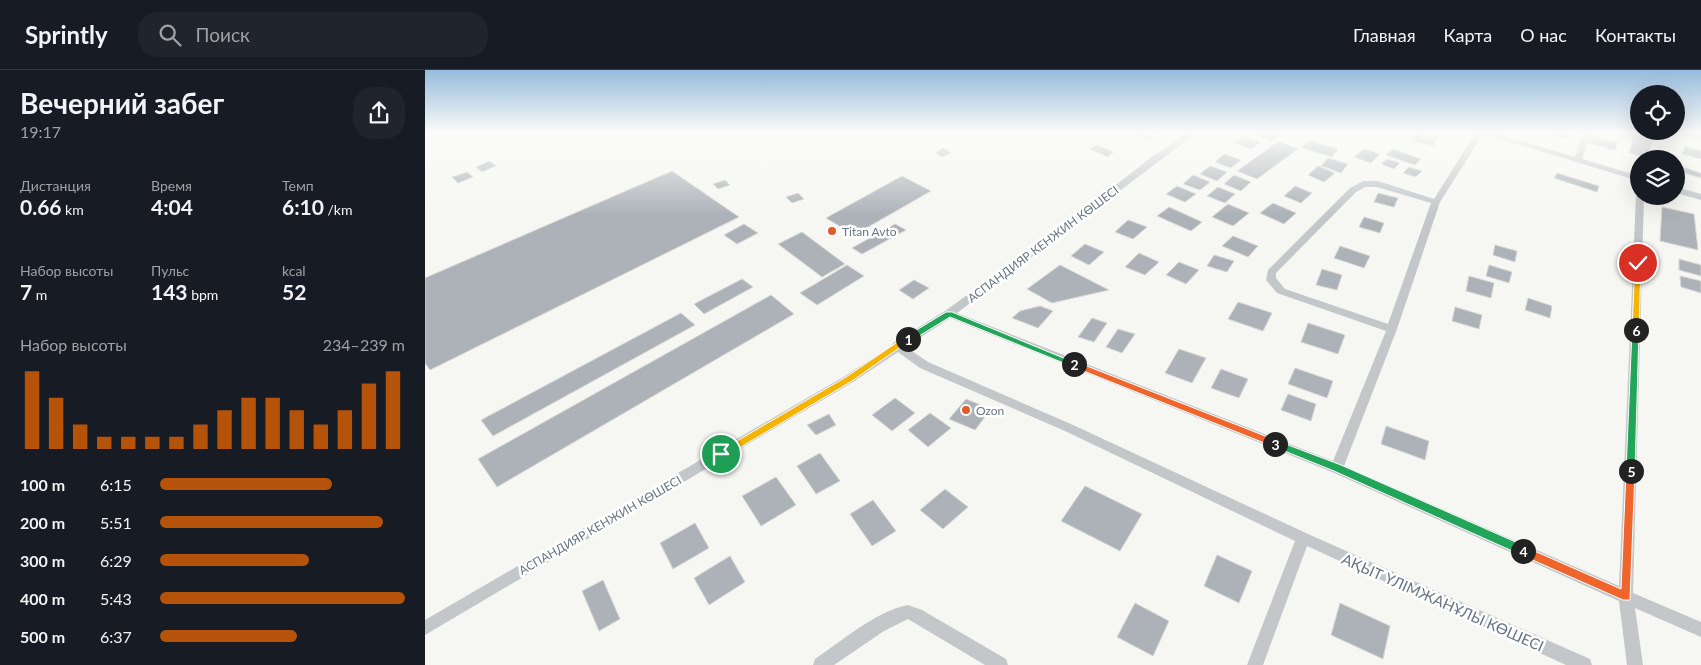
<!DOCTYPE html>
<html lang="ru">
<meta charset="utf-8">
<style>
:root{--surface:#171b24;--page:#20242c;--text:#f1f3f6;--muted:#9ea1a6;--line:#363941;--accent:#b45309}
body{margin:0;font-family:Lato,sans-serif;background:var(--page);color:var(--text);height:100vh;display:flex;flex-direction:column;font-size:19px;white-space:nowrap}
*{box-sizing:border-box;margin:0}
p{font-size:16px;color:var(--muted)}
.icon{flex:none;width:28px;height:28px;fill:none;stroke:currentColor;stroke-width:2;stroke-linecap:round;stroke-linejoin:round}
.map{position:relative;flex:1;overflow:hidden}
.sheet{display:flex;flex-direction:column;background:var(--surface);width:425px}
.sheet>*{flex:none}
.fabs{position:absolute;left:1205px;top:15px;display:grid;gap:10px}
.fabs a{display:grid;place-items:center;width:55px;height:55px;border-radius:50%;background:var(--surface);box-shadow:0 5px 20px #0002;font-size:25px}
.pin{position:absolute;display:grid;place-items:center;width:42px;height:42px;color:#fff;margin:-21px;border:2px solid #fff;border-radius:50%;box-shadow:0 1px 5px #0007}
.km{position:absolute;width:25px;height:25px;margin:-12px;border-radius:50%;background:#222;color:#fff;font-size:14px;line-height:25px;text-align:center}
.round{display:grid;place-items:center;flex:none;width:52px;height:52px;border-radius:20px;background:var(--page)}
.summary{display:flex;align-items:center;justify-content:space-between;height:85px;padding:0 20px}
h1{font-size:28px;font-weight:700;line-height:38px}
.metrics{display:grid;grid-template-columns:repeat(3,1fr);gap:8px;height:85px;padding:5px 20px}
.metrics div{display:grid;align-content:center}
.metrics b{font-size:21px;font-weight:700}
.metrics small{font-size:14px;font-weight:400}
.metrics p{font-size:14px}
.chart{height:140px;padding:10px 20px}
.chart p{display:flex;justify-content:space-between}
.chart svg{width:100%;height:90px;margin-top:5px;stroke:var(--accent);stroke-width:6}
ul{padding:0 20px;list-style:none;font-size:16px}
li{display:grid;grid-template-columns:80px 60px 1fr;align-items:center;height:38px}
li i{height:12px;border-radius:6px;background:var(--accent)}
header{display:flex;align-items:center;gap:30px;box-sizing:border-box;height:70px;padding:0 25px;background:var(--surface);border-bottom:1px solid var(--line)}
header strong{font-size:24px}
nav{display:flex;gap:28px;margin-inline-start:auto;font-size:18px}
.search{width:350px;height:45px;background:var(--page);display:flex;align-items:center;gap:12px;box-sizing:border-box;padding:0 18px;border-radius:20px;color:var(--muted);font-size:19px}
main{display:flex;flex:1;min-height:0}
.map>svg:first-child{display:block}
.building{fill:#acb2b8;stroke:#d7d7d5}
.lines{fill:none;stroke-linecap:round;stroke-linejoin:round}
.street{fill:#c3c7ca;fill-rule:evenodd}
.split-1{fill:#f5b400;stroke:#fff}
.split-2{fill:#22a559;stroke:#fff}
.split-3{fill:#f0652b;stroke:#fff}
.split-4{fill:#22a559;stroke:#fff}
.split-5{fill:#f0652b;stroke:#fff}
.split-6{fill:#22a559;stroke:#fff}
.split-7{fill:#f5b400;stroke:#fff}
.poi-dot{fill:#e25b26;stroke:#fff;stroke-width:2}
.labels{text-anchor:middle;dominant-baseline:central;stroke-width:5;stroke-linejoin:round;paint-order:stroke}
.poi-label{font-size:12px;fill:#657483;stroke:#fff;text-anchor:start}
.street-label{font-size:12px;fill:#657483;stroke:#fff}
.near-street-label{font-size:15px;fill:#657483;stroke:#fff}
</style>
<header>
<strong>Sprintly</strong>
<div class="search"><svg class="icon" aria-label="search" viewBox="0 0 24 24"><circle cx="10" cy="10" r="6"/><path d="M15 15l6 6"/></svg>Поиск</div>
<nav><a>Главная</a><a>Карта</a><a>О нас</a><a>Контакты</a></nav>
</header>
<main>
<section class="sheet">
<div class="summary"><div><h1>Вечерний забег</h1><p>19:17</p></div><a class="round"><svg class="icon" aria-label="share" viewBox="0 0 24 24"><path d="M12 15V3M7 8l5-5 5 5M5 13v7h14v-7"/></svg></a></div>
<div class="metrics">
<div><p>Дистанция</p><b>0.66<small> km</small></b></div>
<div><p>Время</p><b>4:04</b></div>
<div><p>Темп</p><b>6:10<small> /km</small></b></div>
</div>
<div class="metrics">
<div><p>Набор высоты</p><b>7<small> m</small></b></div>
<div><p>Пульс</p><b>143<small> bpm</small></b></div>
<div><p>kcal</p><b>52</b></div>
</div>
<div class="chart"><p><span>Набор высоты</span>234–239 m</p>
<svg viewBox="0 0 160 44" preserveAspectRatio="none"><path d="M5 44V6M15 44V19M25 44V32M35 44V38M45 44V38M55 44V38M65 44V38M75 44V32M85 44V25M95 44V19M105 44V19M115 44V25M125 44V32M135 44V25M145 44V12M155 44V6"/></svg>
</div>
<ul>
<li><b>100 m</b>6:15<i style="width:70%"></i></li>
<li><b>200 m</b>5:51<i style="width:91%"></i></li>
<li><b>300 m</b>6:29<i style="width:61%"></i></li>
<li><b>400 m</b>5:43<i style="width:100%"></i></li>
<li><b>500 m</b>6:37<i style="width:56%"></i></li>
</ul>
</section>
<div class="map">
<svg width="1276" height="595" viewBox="0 0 1276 595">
<rect width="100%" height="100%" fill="#f6f6f2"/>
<!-- building -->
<path class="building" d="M712,62H718L730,66L725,70L709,63Z
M824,62H846L855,66L847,72Z
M991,62L1013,65L1009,76L987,71Z
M1118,62H1146L1143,69Z
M1210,62L1230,64L1222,88L1204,83Z
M1260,62H1276V71L1261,67Z
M819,66L835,72L826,79L810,73Z
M1167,66L1193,73L1190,80L1163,73Z
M884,70L913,79L907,87L877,78Z
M854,71L873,79L832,109L812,101Z
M671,75L689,82L682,87L665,79Z
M1260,76L1276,81V89L1257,84Z
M519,78L526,83L516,87L510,82Z
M939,79L955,84L946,93L929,87Z
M968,79L996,89L990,95L961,85Z
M799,84L816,90L806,98L790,92Z
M903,88L923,94L916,103L896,96Z
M962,89L975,93L969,99L956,94Z
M65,91L71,96L57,102L51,97Z
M785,96L802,102L792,111L775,104Z
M893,96L910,103L899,112L883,105Z
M1254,96L1276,103V108L1252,101Z
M984,97L997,101L991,107L978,103Z
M247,101L314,147L5,300L0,293V208Z
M42,102L48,107L33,113L27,107Z
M1132,103L1174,116L1172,122L1129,108Z
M768,105L785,112L775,120L758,114Z
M809,105L826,112L816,121L799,114Z
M477,106L506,121L429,165L401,148Z
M300,110L305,115L293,119L288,114Z
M752,116L771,124L760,132L741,124Z
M870,116L887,123L876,133L859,126Z
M793,117L810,124L800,133L782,126Z
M373,123L379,129L367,133L361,127Z
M953,123L973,128L969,137L949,132Z
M848,133L871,143L859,154L835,143Z
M803,134L824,143L808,156L787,147Z
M744,137L777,152L766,161L732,146Z
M1237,137L1269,144L1273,180L1235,171Z
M939,147L959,153L955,163L934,157Z
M703,150L722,157L708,169L690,162Z
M319,154L333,163L312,174L299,165Z
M470,154L481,160L437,184L427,178Z
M377,162L420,194L397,207L353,174Z
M808,166L833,176L823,187L797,176Z
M660,174L679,182L664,195L646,186Z
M1070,175L1092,181L1090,192L1068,185Z
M915,176L945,186L939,198L909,188Z
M714,183L734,192L720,205L700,197Z
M789,185L809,191L802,202L782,196Z
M1254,189L1276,195V206L1254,200Z
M754,192L774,200L761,214L741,205Z
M422,195L439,206L392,235L375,223Z
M635,195L684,220L627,233L602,219Z
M1064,195L1087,202L1084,213L1061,206Z
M897,199L917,205L912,220L891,215Z
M1044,206L1069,213L1066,228L1041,221Z
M1255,206L1276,211V223L1256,217Z
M317,209L328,217L279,244L269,234Z
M489,210L504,218L488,229L474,220Z
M346,225L369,244L72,417L53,389Z
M1103,228L1127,236L1125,248L1100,240Z
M813,232L847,243L838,261L803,249Z
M615,236L628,241L613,258L587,248L595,241Z
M1030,237L1057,245L1054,259L1027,251Z
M256,243L270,255L68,366L56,350Z
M667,248L682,253L669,272L653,267Z
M883,253L920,265L913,284L876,272Z
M693,259L710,264L697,283L681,277Z
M754,279L781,288L767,313L740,303Z
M870,298L908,311L902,328L863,314Z
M796,299L823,309L814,328L786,318Z
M863,324L891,334L886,351L856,340Z
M470,328L490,343L467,361L447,345Z
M541,329L566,339L550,360L524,349Z
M505,343L526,358L503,377L483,360Z
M404,344L411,355L391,365L382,355Z
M961,356L1004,371L1000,390L956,374Z
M395,383L415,411L391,424L372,396Z
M351,407L371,435L336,456L317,426Z
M660,416L717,444L695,481L636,451Z
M520,419L543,437L518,459L495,440Z
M448,430L471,461L447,476L425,444Z
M270,453L284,478L248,499L235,473Z
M792,485L827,501L814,533L779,516Z
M305,486L320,512L284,535L269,508Z
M178,510L195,549L174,561L157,521Z
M710,533L744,551L728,586L692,567Z
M915,533L965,556L958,589L906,565Z"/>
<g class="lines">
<!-- street -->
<path class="street" d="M764,62H773L532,243L908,391L961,261L852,223L841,210L843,200L925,118L938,111H953L1009,129L1051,62H1067L1150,87L1159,62H1167L1157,89L1214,106V111L1058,64L1015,132L972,259L919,396L1194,516L1211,126L1214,124V126H1219L1208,523L1276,552V567L1210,538L1218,595H1202L1194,531L907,402L525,248L481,277L503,292L648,355L883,464L1165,589L1167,595H1141L882,476L838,595H822L870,471L640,361L495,298L473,282L428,312L0,565V550L420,306L467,276L468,273L520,241L641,154L728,86ZM940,117H952L1006,133L963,254L860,219L851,208V203L931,122Z
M1251,117L1276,124V130L1251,123Z
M483,535L497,540L581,589L583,595H560L483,549L459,561L409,595H388L390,589C417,571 451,541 483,535Z"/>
</g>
<!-- sky -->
<linearGradient id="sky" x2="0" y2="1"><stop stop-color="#96bbdc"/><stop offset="0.43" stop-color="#fbfbf9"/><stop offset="1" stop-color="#fbfbf9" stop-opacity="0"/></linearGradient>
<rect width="1276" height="145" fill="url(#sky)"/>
<!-- split-1 -->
<path class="split-1" d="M480,267H483L487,269L427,311L299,387H293V382L421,307Z"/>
<!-- split-2 -->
<path class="split-2" d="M521,242H527L653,294L652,296H646L525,247L486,271H480V267Z"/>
<!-- split-3 -->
<path class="split-3" d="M649,291L853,371L855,374L850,377L847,376L646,296V292Z"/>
<!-- split-4 -->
<path class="split-4" d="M850,370L916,395L1102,477L1103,481L1098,485L1094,484L909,401L847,376L846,374Z"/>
<!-- split-5 -->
<path class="split-5" d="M1206,397L1210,401L1205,530H1198L1094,484L1093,481L1098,476L1196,519L1201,401Z"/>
<!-- split-6 -->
<path class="split-6" d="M1211,257L1214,260L1210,401L1206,405L1201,401L1207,260Z"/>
<!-- split-7 -->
<path class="split-7" d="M1210,191L1216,193L1214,260L1211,262L1207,260Z"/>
<!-- markers -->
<g class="poi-dot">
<circle cx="407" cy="161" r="5"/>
<circle cx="541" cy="340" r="5"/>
</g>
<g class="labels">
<!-- poi labels -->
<g class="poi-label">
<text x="417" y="161">Titan Avto</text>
<text x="551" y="340">Ozon</text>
</g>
<!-- street labels -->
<g class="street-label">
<text transform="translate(618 174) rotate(-37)">АСПАНДИЯР КЕНЖИН КӨШЕСІ</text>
<text transform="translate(175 455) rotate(-30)">АСПАНДИЯР КЕНЖИН КӨШЕСІ</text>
</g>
<!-- near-street labels -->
<g class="near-street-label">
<text transform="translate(1018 532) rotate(24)">АҚЫТ ҮЛІМЖАНҰЛЫ КӨШЕСІ</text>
</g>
</g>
</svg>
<div class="fabs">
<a><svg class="icon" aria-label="locate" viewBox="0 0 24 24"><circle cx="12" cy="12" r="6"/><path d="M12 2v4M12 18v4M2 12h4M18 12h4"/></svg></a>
<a><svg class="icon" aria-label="layers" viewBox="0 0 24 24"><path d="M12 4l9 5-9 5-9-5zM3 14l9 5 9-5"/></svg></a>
</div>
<div class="pin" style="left:296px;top:384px;background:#1e9e55"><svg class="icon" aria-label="arrive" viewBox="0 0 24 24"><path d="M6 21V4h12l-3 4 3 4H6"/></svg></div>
<div class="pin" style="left:1213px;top:193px;background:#d93025"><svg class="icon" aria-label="check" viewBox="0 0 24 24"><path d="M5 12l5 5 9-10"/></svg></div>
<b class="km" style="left:483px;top:269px">1</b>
<b class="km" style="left:649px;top:294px">2</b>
<b class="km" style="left:850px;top:374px">3</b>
<b class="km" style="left:1098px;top:481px">4</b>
<b class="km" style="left:1206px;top:401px">5</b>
<b class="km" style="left:1211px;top:260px">6</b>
</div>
</main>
